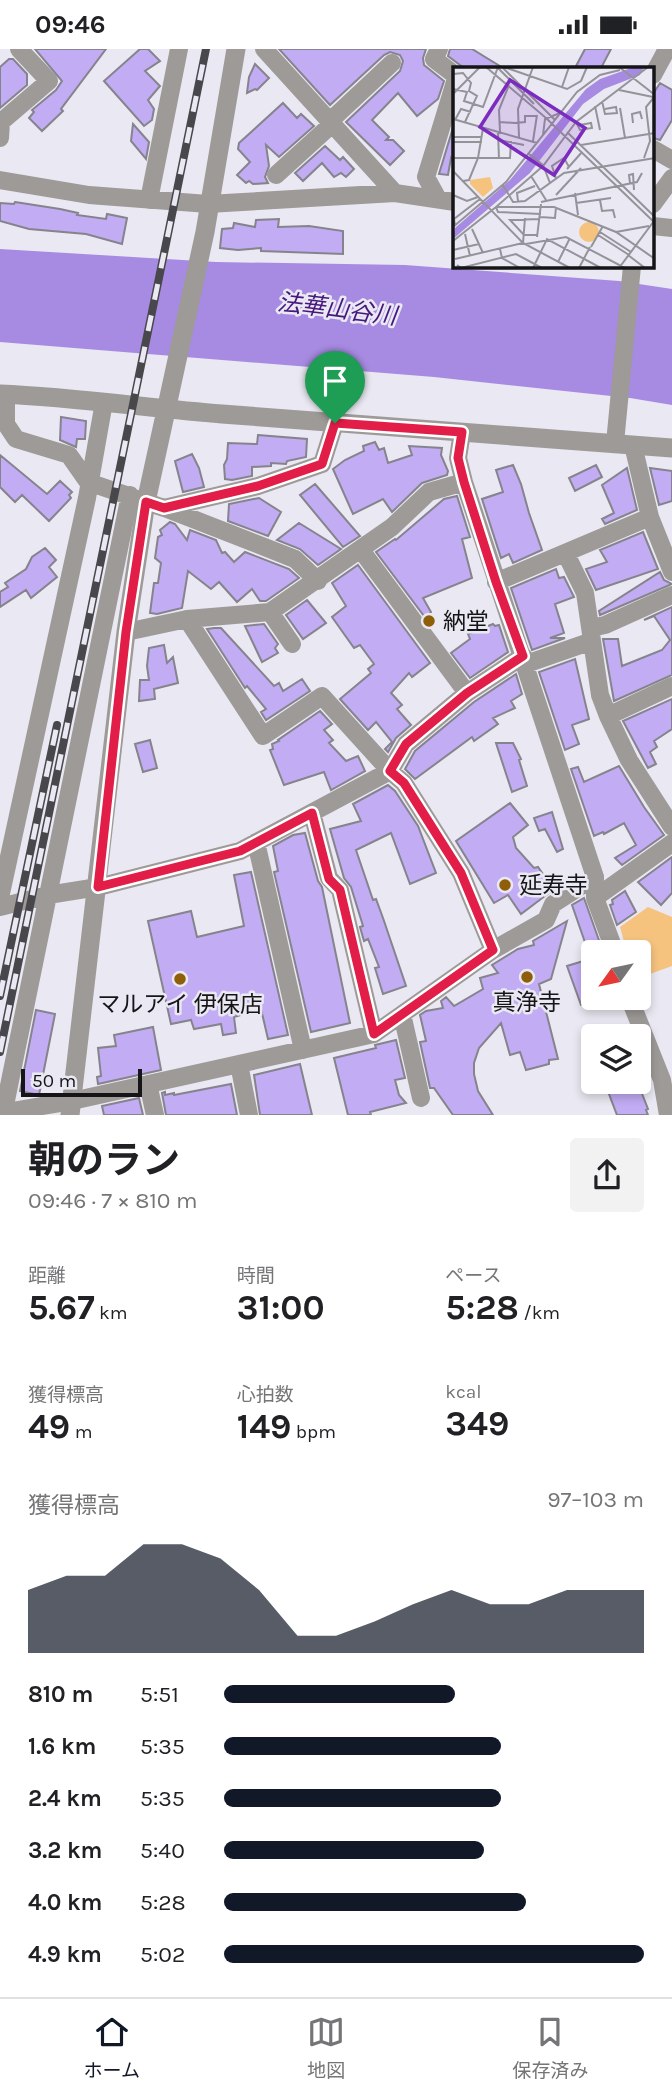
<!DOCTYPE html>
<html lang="ja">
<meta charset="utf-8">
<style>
:root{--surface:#fff;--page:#f2f2f2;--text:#202124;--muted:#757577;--line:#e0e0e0;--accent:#111827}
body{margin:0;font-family:Karla,"Noto Sans JP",sans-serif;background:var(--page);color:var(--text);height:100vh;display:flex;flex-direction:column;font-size:26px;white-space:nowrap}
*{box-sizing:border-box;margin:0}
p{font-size:23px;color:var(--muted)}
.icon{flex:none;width:38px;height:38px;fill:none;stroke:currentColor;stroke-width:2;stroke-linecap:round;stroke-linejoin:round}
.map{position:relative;height:1066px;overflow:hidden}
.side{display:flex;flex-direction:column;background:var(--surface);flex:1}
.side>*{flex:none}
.needle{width:46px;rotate:237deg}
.controls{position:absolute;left:581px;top:891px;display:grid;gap:14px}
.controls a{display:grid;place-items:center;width:70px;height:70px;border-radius:7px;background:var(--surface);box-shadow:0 4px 10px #0003;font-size:35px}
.scale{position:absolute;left:21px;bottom:18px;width:121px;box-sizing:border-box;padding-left:7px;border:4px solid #151417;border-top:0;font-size:19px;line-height:24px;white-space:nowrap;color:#151417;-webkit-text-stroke:5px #eae8f2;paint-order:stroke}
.pin{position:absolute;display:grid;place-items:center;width:60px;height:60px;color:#fff;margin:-72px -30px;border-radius:50% 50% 50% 0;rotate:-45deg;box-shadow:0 0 7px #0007}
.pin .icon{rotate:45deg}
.round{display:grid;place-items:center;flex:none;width:74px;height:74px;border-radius:7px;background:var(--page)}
.summary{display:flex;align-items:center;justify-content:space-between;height:119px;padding:0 28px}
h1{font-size:38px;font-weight:700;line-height:52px}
.figures{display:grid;grid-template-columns:repeat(3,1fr);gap:10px;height:119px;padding:7px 28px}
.figures div{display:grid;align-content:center}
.figures b{font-size:35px;font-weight:700}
.figures small{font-size:19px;font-weight:400}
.figures p{font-size:19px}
.chart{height:196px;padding:14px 28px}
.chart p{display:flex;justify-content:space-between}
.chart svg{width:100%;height:126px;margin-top:7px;fill:var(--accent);opacity:.7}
ul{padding:0 28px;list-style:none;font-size:23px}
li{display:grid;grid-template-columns:112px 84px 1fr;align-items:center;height:52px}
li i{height:18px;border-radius:9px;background:var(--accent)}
.status{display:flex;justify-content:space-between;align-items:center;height:49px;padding:0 35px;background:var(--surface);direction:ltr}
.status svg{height:19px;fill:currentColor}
.menu{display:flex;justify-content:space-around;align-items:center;height:98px;border-top:2px solid var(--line);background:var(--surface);font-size:19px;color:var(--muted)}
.menu a{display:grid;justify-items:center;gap:4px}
.menu .selected{color:var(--accent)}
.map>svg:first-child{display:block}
.green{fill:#f6c37f}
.water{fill:#a78be2}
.building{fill:#c2acf4;stroke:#85838c;stroke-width:2}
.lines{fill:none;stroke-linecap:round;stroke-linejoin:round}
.minor{stroke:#9d9a97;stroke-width:18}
.tertiary{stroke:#9d9a97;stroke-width:19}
.rail-casing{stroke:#48474b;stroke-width:8}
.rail{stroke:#eae8f2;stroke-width:5;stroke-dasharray:16;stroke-linecap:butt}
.route-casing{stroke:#fff;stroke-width:14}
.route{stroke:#e11d48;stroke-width:9}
.poi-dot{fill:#8e5e09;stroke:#eae8f2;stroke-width:2.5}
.labels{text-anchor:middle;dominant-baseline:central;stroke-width:5;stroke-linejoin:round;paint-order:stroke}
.poi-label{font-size:23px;fill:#151417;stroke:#eae8f2;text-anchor:start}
.water-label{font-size:24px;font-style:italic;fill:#46187e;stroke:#eae8f2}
.inset-road{fill:none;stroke:#95939a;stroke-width:2}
.view{fill:#7b2cbf;fill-opacity:0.15;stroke:#7b2cbf;stroke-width:3.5}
.inset-edge{fill:none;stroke:#151417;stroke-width:3.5}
</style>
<div class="status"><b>09:46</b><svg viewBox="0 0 49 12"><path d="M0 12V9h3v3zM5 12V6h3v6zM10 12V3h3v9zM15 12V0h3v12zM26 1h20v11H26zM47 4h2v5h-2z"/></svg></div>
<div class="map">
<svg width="672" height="1066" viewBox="0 0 672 1066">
<rect width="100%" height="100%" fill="#eae8f2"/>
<!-- green -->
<path class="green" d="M648,858L672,868V917L639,929V903H627L620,878Z"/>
<!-- water -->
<path class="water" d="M0,200L216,213L405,216L619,232L672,240V356L630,349L434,328L0,293Z"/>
<!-- building -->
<path class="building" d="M35,0H106L61,60L63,62L42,82L29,69L34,63L32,61L56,41L62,32Z
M140,0H148L160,12L145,22L160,37L148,51L154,60L152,71L144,77L104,32Z
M279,0H426L423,9L424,16L444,32L438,50L417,67L398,44L372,71L389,88L386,91H393L404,102L390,116L346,73L400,22L403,12L400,6L390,3L384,6L330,56Z
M450,0H472L503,19H464L448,7Z
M585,0H611L601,19H575Z
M9,10H13L27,25V36L0,59V18Z
M255,15L269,29L257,41L255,40L247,44L249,28Z
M660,34L672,41V71L660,91L653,89V45Z
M283,54L297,69L301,65L314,77L279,108L266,96L269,117L265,128L268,134L253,135L249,132L246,134L237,126L250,113L238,100L239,94Z
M455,72V115L451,109L448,126L439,125Z
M133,75L149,93L146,110L131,92Z
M325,97L340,111L343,108L354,120L346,128L341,124L334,128L322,114L303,132L295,124Z
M15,153L60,160L78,164L77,166L106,170L107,165L127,169L122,195L86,185L29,180L0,172V154L14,155Z
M279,170L278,178L309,177L343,182V205L261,202V199L238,201L220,199L222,180L233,179L234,174L255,178L256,171Z
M61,368L86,372L85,390H77L76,398L60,391Z
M258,386L307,390L306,408L287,412L286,415L271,414V417L252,418V427L232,431L225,430L224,416L227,410L228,394L257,395Z
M375,393L379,401L384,399L388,414L412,406L409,397L442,399L441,406L448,422L447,426L422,434L392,463L383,450L353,465L333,420L345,411L364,402L363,397Z
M192,405L199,419L204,438L183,443L175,412Z
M0,406L47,445L60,432L72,443L69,446L71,449L49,472L22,446L15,453L0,438Z
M513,416L521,435L529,464L542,501L513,514L509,505L501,509L482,450L503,443L496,421Z
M596,416L602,428L575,442L569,429Z
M627,419L637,461L605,475L602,470L614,464L602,436Z
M650,419L672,422V452L659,456Z
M315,435L360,487L343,498L300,446Z
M457,447L470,488L462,490L472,529L423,549L431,563L428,566L429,570L427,571L376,503L395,490L396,491L444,450Z
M259,449L281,463L268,487L228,472L229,455Z
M170,473L175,475L187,491L190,481L216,491L222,504L225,503L234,513L245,503L289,520L299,529L266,552H260L252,540L237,553L219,533L211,540L188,522L182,559L157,565L150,564L154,534H158L161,514L155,509L158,488L162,486L160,481Z
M299,474L341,500L318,516L300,500L277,491Z
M643,483L658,520L596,541L586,520L607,513L600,501Z
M45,499L56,511L49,518L57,528L31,549L26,541L0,558V543L8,538L5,534L26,520L32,508Z
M358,516L430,614L412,628L409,624L391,644L402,656L397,660L411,676L396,689L388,703L385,700L392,693L376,673L368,681L340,650L371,624L368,620L374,615L360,596L354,599L332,568L346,557L332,534Z
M556,520L559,529L564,528L574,548L555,555L564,584L550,589H565L532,601L511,539Z
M660,523L664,531L672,535L600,566L599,562Z
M307,551L326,574L303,590L286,566Z
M672,558V626L614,652L603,590H618L622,617L662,601L670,591L654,567L644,571Z
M264,575L278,595L275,599L278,604L262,613L245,577Z
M493,575L495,577L499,576L508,603L470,629L451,604L470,590L468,585Z
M214,579H221L274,637L279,634L283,642L302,630L310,642L266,671L261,663L266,660L247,637L245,639L207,580Z
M164,596L167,614L173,608L178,634L154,640L155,650L139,652L140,631H149L147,617L149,599Z
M575,610L589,670L572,676L579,695L565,701L539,623Z
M516,625L522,645L511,652L515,659L493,669L498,675L474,692L472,688L415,730L405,720L415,702L474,653Z
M672,650V680L654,692L657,698L650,703L656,715L648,719L623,672Z
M320,662L332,675L324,681L333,691L329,694L346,712L358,707L365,722L331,741L324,723L284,736L270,701L273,700L272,695L279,692L278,691Z
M150,691L157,719L143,723L135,695Z
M496,694H513L521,710L519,711L527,737L512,743Z
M619,717L644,758L664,786L622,816L615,809L636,796L624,774L604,785L603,783L594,787L571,720L578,718L584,733Z
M388,736L395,742L418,777L436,824L410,835L391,784L356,801L373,851L376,850L383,869L406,937L383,945L375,919L379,918L368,890L364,892L360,878L363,877L351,838L344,829L330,780L361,772L353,755Z
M510,754L528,776L513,788L516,799L534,819L538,818L547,831L545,834L549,844L521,865L508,846L494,854L456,792Z
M552,763L563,800L557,803L545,780L539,782L534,769Z
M305,784L318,832L322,838L350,974L311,983L274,823L278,822L273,797L293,786Z
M672,808V844L661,856L638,833Z
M251,823L288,986L268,990L261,960L234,968L236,984L223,986L221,975L194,980L191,971L171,975L148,872L191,862L197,888L244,877L234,826Z
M625,842L636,863L617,876L610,856L613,855L612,851Z
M584,849L601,897L588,902L572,856Z
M567,872L551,930L539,935L558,1010L549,1011V1015L526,1021L520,1003L510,1006L501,974L479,999L474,1014V1025L478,1042L493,1066H453L434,1039H430L420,993L426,992L420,966L426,962L443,959L441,952L446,948L454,957L483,940L480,929L498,924L492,916L518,900L534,896L533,892Z
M593,909V954L581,956L567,917Z
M36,961L55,965L39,1046L20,1042Z
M153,978L161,1021L98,1035L97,1028L101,1027L98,999L116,997L114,986Z
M396,991L405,1029L395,1031L399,1046L406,1054L370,1063L371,1066H348L334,1009L376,999L375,996Z
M300,1015L312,1066H260L254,1026Z
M604,1032H637L648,1060L646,1061L648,1066H617Z
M231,1035L237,1066H166L162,1044L165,1043V1046L174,1044V1046Z
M139,1049L143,1066H104L102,1057Z"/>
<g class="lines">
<!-- minor -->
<path class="minor" d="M264,0L395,144
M439,0L434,10L455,26
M653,26L667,0
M329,73L392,14
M0,89L1,73L49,32L19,0
M653,100L672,111
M276,126L331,76
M0,131L89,146L208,155L395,144L455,153
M438,150L426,128L455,33
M149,151L179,0
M653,155L672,129
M653,177L672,179
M6,345V375L16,390L69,406L88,433L164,459L258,437L322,415L335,374
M462,383L458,409L464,433L595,828V849L615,903
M615,394L632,217
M633,396L650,468L672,523
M165,459L295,510L318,532
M361,501L467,644
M566,505L585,544L600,646L608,667L629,711L672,778
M496,533L650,468
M270,563L292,595
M187,570L263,687L322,647L390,722L404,734L461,824L493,901
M591,579L605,576L672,546
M126,583L187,570L270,563L392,478L429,443L464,433
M526,615L592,592
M608,667L672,637
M312,764L329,829L340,841L374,985
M256,793L303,1001
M0,849L87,449L104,353
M595,849L672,794
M0,858L48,846L98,838L240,802L390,722L406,695L467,644L523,607
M629,948L662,1031L668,1066
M402,965L421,1049
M239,1015L249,1066
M148,1035L155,1066
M0,1064L72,1052L374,985L493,901L546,871L553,855L595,828
M3,1066L130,446"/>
<!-- tertiary -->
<path class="tertiary" d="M0,345C74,348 148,359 222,365C372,377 522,388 672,399
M70,1066L126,583L146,453L205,183L236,0"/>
<!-- rail casing -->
<g class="rail-casing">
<path id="rail" d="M0,947L57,676
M0,1003L206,0"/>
</g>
<!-- rail -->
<use href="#rail" class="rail"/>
</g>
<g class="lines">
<!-- route casing -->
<g class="route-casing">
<path id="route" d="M335,374L462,383L458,409L464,433L496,533L523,607L467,644L406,695L390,722L404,734L461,824L493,901L374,985L340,841L329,830L312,764L240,802L98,838L126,583L146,453L164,459L258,437L322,415Z"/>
</g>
<!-- route -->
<use href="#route" class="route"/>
</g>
<!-- markers -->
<g class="poi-dot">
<circle cx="429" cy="572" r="7"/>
<circle cx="505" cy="836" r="7"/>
<circle cx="527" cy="928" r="7"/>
<circle cx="180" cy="930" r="7"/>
</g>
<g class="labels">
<!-- poi labels -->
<g class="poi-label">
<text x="443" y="572">納堂</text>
<text x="519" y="836">延寿寺</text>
<text x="527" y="953" text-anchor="middle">真浄寺</text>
<text x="180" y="955" text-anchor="middle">マルアイ 伊保店</text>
</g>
<!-- water labels -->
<g class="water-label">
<text transform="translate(337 260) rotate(7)">法華山谷川</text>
</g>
</g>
<!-- overview -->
<g transform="translate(453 18)">
<rect width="201" height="201" fill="#eae8f2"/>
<path d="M37,110L40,121L30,130L17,117V113ZM126 165a10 10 0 1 1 20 0a10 10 0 1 1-20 0Z" fill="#f6c37f"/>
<path d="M181,0H191L187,8L151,22L130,37L77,106L0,172L2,161L57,113L133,22L147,12Z" fill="#a78be2"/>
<path class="inset-road" d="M33,0L93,51L202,156M51,0L114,22L128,14L134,0M166,0L202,28M45,1L81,37M50,1L102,53M0,7L10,6L18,16L16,24L24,29L12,55M109,20L116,0M0,22L14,25L11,34L30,40L45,0M166,23L200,30M0,27L27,0M149,34L152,47L164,46L163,40L152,42M142,39L147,63M167,41L172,71M0,52L84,76M2,53L8,42L18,45M46,55L62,56L72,55V49H83M123,55L127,63L139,61L138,56L127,58M180,56L179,47L187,45L189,52M45,65L46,92M47,65L46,43L56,18M114,65L202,150M90,68L92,52L107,46M0,70H29M66,70L65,42L80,0M46,73L71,78M80,74L84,48M0,75H29M128,78L202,66M76,87L90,98L97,116M0,91H57L58,74M191,91L197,74L193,40L202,29M114,102L129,85M0,104L70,176L117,201M78,109L93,133M103,111L99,99L111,91L116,100M10,114L16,113L25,91L30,61M177,116L176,108L180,107L181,123M50,118L60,135L72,134L111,106L202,91M122,126L125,148M0,128L14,134L25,130M103,128L128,101M147,133L149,144L160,143L162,151M65,134L64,126L82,119M88,135L184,115L189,106M123,136L158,131M88,147L45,145L43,140L90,99L123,55L195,0M87,150L102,151L103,140M2,159L1,152L27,132M0,160L53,115L124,25L147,8L167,3M19,162L30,186M147,165L178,185M163,165L196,159M12,167L17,189M84,168H71L57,153L87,152M145,168L176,188M84,170L88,137M0,174L43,140H101L163,165L202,192M73,177L113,170L172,201M138,180L150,159M47,182L49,191L67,201M0,183L26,177M175,188L192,201M2,192L70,176L72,151M105,195L117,171M4,198L8,201L63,187L89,201M80,201L94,172L148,201M126,201L137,180M166,201L201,154"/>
<path class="view" d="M57,13L132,61L101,108L27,60Z"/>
<rect width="201" height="201" class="inset-edge"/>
</g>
</svg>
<div class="controls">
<a><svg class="needle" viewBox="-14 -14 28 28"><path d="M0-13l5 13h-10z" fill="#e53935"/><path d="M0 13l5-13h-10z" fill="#757577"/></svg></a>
<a><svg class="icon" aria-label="layers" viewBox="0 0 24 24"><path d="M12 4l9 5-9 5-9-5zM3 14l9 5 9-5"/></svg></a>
</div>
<div class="scale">50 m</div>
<div class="pin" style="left:335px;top:374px;background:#1e9e55"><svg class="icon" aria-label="arrive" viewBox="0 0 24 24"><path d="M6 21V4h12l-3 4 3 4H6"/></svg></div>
</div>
<section class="side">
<div class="summary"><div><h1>朝のラン</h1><p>09:46 · 7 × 810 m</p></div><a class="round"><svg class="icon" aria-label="share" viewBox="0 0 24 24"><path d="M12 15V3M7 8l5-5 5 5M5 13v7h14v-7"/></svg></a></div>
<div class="figures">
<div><p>距離</p><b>5.67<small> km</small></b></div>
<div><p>時間</p><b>31:00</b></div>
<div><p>ペース</p><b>5:28<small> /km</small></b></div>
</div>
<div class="figures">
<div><p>獲得標高</p><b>49<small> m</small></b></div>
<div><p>心拍数</p><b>149<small> bpm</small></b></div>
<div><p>kcal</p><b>349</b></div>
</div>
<div class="chart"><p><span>獲得標高</span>97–103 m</p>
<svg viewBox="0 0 160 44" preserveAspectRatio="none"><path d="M0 44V22L10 17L20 17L30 6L40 6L50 11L60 22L70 38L80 38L90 33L100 27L110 22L120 27L130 27L140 22L150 22L160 22V44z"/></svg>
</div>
<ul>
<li><b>810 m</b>5:51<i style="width:55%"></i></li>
<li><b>1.6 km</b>5:35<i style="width:66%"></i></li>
<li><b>2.4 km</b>5:35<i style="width:66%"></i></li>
<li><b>3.2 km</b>5:40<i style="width:62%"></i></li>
<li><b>4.0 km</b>5:28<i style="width:72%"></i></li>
<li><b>4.9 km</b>5:02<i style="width:100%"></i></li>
</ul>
</section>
<nav class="menu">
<a class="selected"><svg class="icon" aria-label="home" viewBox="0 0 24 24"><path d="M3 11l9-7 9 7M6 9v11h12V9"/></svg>ホーム</a>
<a><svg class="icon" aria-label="map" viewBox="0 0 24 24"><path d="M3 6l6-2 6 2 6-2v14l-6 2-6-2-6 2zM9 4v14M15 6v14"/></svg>地図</a>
<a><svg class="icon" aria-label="saved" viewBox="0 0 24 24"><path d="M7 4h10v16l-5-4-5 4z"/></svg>保存済み</a>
</nav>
